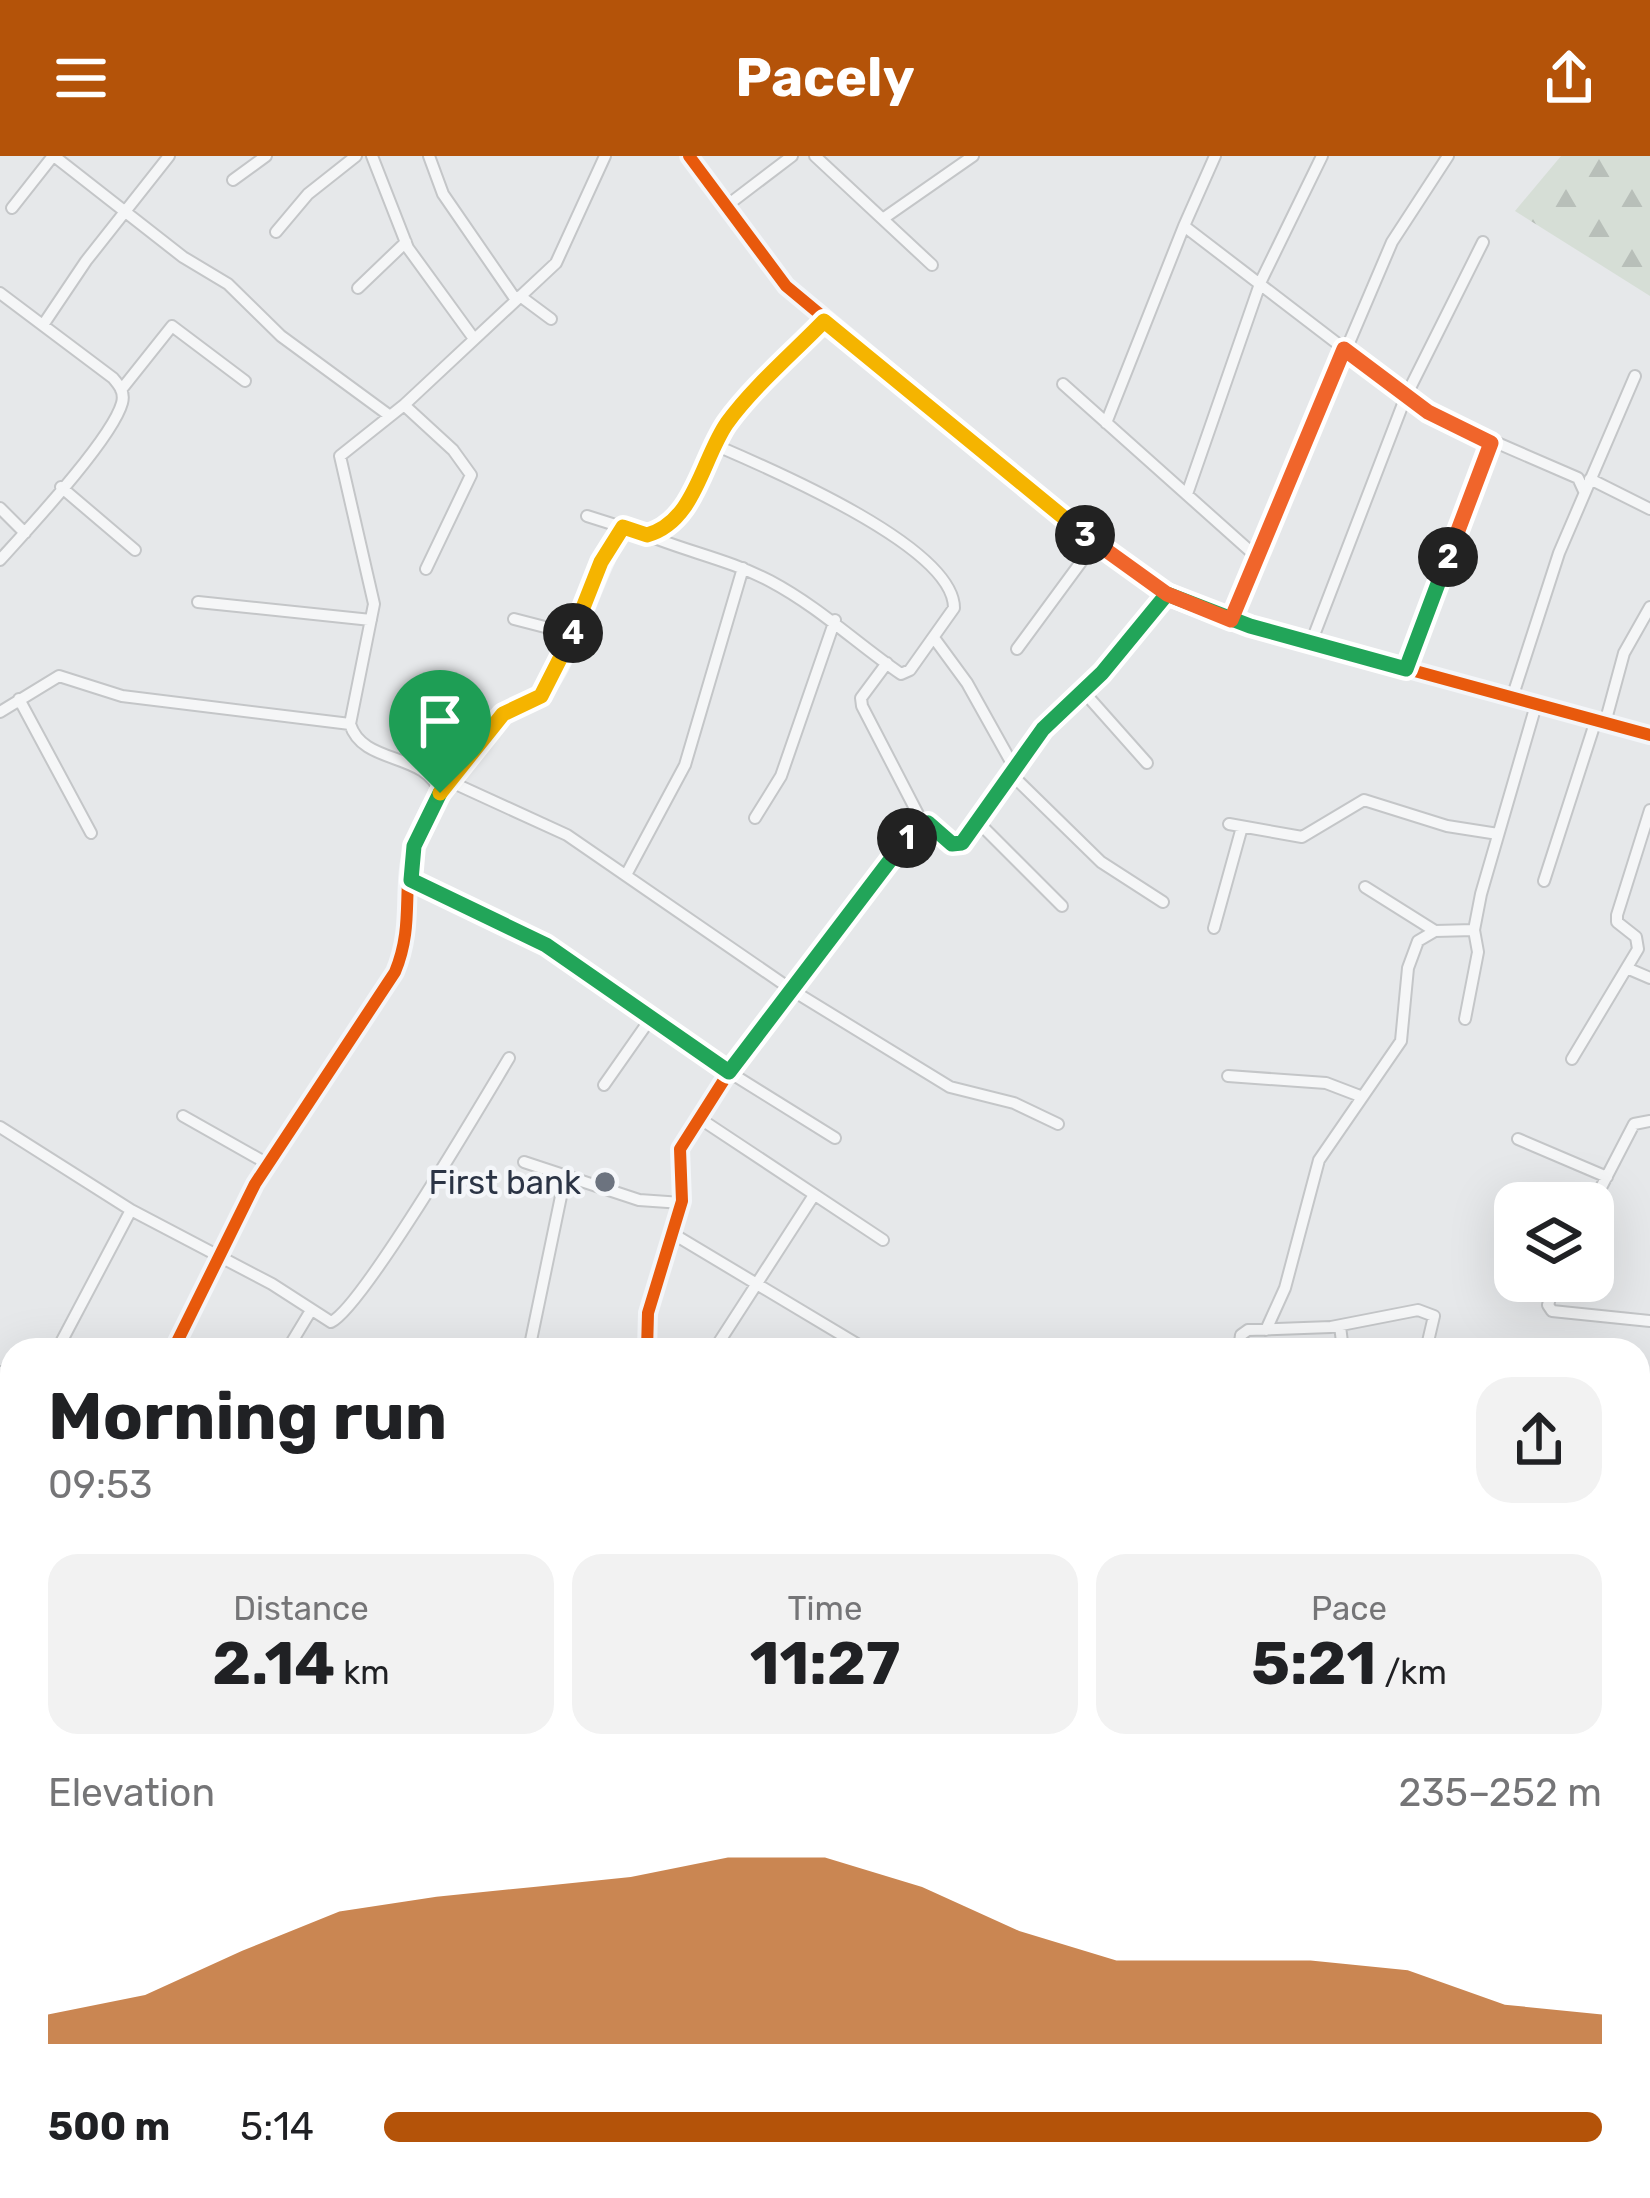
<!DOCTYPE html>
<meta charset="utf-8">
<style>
:root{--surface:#fff;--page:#f2f2f2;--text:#202124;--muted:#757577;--accent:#b45309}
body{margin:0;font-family:Rubik,sans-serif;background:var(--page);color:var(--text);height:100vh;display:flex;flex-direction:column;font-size:45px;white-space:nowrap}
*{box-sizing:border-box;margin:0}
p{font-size:39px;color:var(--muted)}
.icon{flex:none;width:66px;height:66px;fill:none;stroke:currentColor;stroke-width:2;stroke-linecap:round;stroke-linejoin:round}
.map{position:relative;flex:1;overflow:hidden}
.panel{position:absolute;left:0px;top:1182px;width:1650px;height:861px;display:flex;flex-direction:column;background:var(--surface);border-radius:36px 36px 0 0;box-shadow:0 12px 48px #0002}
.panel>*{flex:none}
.buttons{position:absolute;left:1494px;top:1026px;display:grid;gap:24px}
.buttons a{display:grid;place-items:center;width:120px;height:120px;border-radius:24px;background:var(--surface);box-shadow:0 12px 48px #0002;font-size:60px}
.pin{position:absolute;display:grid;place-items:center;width:102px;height:102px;color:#fff;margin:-123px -51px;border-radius:50% 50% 50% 0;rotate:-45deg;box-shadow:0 0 12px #0007}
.pin .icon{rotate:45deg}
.km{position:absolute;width:60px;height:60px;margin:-30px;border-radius:50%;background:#222;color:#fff;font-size:33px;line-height:60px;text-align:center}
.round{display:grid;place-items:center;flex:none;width:126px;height:126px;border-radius:36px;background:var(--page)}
.head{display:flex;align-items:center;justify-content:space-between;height:204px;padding:0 48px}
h1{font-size:66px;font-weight:700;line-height:90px}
.stats{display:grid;grid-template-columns:repeat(3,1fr);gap:18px;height:204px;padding:12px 48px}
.stats div{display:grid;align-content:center;border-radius:30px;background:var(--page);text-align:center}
.stats b{font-size:60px;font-weight:700}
.stats small{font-size:33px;font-weight:400}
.stats p{font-size:33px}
.chart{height:336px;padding:24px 48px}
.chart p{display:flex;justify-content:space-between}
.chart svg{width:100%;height:216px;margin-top:12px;fill:var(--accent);opacity:.7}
ul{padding:0 48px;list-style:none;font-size:39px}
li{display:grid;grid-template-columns:192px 144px 1fr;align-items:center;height:90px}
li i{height:30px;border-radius:15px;background:var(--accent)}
header{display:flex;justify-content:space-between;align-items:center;height:156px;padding:0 48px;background:var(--accent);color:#fff;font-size:54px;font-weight:700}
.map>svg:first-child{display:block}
.forest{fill:url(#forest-firs)}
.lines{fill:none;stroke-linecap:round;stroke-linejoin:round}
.street-casing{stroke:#c4c6c8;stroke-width:14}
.secondary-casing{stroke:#c4c6c8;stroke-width:18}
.street{stroke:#f5f6f7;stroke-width:10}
.secondary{stroke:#f8f8f8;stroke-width:15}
.cycleway-casing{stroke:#f4f6f9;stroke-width:20}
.cycleway{stroke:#e8590c;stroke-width:12}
.split-1-casing{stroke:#fff;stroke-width:24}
.split-2-casing{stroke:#fff;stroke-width:24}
.split-3-casing{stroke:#fff;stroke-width:24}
.split-4-casing{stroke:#fff;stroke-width:24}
.split-5-casing{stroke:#fff;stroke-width:24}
.split-1{stroke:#22a559;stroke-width:15}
.split-2{stroke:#22a559;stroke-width:15}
.split-3{stroke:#f0652b;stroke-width:15}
.split-4{stroke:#f5b400;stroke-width:15}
.split-5{stroke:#f5b400;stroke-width:15}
.poi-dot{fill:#6c737f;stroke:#f4f6f9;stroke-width:4.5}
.labels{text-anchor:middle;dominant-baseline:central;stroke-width:9;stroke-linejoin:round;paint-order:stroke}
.poi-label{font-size:33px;fill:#2b3445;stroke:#f4f6f9;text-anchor:end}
</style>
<header><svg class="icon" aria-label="menu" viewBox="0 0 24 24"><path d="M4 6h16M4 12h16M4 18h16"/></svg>Pacely<svg class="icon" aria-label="share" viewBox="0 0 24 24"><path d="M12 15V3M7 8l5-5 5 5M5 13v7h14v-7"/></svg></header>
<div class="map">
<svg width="1650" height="2042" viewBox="0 0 1650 2042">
<defs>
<pattern id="forest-firs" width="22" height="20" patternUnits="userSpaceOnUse" patternTransform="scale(3)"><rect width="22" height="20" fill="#d6ded6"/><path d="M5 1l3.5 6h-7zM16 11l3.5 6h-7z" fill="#b8bfb9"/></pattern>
</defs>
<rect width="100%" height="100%" fill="#e6e8ea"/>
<!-- forest -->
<path class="forest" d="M1561,0H1650V140L1515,55Z"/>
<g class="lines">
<!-- street casing -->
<g class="street-casing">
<path id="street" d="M54,0L183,101L228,128L281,180L390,260
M372,0L408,92L472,180
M429,0L443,38L516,144
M815,0L932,109
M233,24L266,0
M725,51L792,0
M12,52L53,0
M884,62L973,0
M1184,70L1215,0
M276,76L308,38L356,0
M358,132L406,86
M0,137L113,222C119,229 125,236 122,247C112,283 28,373 0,404
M520,140L551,163
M43,169L86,105L169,0
M1063,228L1259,403
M121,234L172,170L245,225
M404,249L453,294L471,319L426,413
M1106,267L1184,70L1428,257L1578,322L1584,335
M1590,323L1650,353
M61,331L135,394
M1187,338L1261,125L1322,0
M0,352L25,377
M587,360L647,379C695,366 702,303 727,267C754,230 792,197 824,165
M647,379C688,396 730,404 770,425C819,451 856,487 901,518L910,514L954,452C954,390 766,311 715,289
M198,446L371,464
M514,463L572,478
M1231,464L1392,86L1448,0
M934,482L967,527L1015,613
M1311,487L1406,240L1483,86
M1017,493L1095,387
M887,507L861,542L862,550L922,666
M1406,513L1491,287
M1083,535L1147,607
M1512,542L1559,397L1635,220
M19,543L91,677
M0,556L59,520L122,540L350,568
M1605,567L1624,497L1650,451
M1011,618L1101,706L1163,746
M449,625L567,679L795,836L950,931L1014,947L1058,968
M440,637C426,595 363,610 350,568L374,448L340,300L404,249L556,107L605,0
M755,662L781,620L835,464
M978,666L1062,750
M1229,668L1302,681L1364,644L1447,670L1498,678
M626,719L685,609L743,412
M411,724L546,789L729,916L835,982
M1544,725L1596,564
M1365,731L1435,775
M1214,772L1242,671
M1629,813L1650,822
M1465,863L1478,796L1474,774L1481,738L1536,549
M1572,903L1638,793L1636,781L1617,766V759L1650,654
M1228,920L1326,927L1360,940
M604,929L651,862
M183,960L268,1008
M699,962L883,1084
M0,971L131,1054L272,1128L331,1166C362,1152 483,945 509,902
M1518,983L1607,1021
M524,1006L639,1044L682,1047
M1593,1047L1634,968L1650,965
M675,1079L867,1194
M1555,1125L1548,1149L1552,1155L1650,1165
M1340,1170L1343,1194
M1266,1174L1285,1132L1319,1004L1401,885L1408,812L1418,785L1435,775L1474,774
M423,1191L432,1194
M57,1194L131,1054
M173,1194L255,1028L395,816C415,768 401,731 414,689C430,644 466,591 502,559C517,546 536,548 548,530C580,481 592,421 623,371
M287,1194L310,1156
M529,1194L565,1021
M647,1194L648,1157L682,1045L680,993L729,916L918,670L928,667L952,687H962L1044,573L1102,517L1167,438
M714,1194L814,1039
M1239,1194L1241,1179L1248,1174L1331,1171L1418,1154L1434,1160L1426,1194
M0,1216L12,1225
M1638,1233L1650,1228
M0,1271L12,1253
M1638,1312L1650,1315
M0,1321L12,1328
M0,1582L12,1562
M1638,1637L1650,1604
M1638,1684L1650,1690
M0,1785L12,1765
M0,1925L12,1913
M1638,1929L1650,1910
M1638,1943L1650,1946
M381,2031L389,2042
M620,2031L626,2042
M868,2033L944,2042
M112,2042L120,2031
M1286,2042L1300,2031"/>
</g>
<!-- secondary casing -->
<g class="secondary-casing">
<path id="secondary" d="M689,0L786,130L1095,387L1167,438L1250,470L1650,579"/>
</g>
<!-- street -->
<use href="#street" class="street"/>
<!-- secondary -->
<use href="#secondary" class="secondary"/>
<!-- cycleway casing -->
<g class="cycleway-casing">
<path id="cycleway" d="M689,0L786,130L1095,387L1167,438L1250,470L1650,579
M173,1194L255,1028L395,816C415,768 401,731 414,689C430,644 466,591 502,559C517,546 536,548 548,530C580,481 592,421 623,371
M647,1194L648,1157L682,1045L680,993L729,916L918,670L928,667L952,687H962L1044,573L1102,517L1167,438"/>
</g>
<!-- cycleway -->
<use href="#cycleway" class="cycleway"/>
</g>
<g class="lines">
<!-- split-1 casing -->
<g class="split-1-casing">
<path id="split-1" d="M440,637L414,690L411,724L546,789L729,916L907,682"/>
</g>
<!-- split-2 casing -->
<g class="split-2-casing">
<path id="split-2" d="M907,682L928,667L952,688L962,687L1043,573L1102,517L1167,438L1250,470L1406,513L1448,401"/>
</g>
<!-- split-3 casing -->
<g class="split-3-casing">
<path id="split-3" d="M1085,379L1167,438L1231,464L1344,193L1428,256L1491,287L1448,401"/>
</g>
<!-- split-4 casing -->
<g class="split-4-casing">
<path id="split-4" d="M573,477L601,406L623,371L647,379C695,366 702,303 727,267C754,230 792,198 824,165L1085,379"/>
</g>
<!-- split-5 casing -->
<g class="split-5-casing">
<path id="split-5" d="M440,637L503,558L541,540L573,477"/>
</g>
<!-- split-1 -->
<use href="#split-1" class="split-1"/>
<!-- split-2 -->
<use href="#split-2" class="split-2"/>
<!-- split-3 -->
<use href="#split-3" class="split-3"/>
<!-- split-4 -->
<use href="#split-4" class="split-4"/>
<!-- split-5 -->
<use href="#split-5" class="split-5"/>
</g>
<!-- markers -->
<circle class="poi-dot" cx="605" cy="1026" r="12"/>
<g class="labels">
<!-- poi labels -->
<g class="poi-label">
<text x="581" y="1026">First bank</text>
</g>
</g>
</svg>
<div class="buttons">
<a><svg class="icon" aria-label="layers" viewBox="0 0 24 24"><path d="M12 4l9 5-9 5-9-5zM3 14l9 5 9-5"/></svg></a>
</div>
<div class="pin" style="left:440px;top:637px;background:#1e9e55"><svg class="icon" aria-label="arrive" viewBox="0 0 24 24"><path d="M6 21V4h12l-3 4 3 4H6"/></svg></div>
<b class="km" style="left:907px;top:682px">1</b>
<b class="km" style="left:1448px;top:401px">2</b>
<b class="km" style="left:1085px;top:379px">3</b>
<b class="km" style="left:573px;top:477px">4</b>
<section class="panel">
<div class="head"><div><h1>Morning run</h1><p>09:53</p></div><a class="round"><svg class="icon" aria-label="share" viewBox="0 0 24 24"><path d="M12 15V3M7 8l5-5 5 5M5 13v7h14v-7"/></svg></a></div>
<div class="stats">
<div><p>Distance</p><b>2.14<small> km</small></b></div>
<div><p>Time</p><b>11:27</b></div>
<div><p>Pace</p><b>5:21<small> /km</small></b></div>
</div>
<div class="chart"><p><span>Elevation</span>235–252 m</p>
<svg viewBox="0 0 160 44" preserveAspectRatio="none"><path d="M0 44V38L10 34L20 25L30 17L40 14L50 12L60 10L70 6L80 6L90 12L100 21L110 27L120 27L130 27L140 29L150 36L160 38V44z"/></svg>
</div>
<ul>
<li><b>500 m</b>5:14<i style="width:100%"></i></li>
</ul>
</section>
</div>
